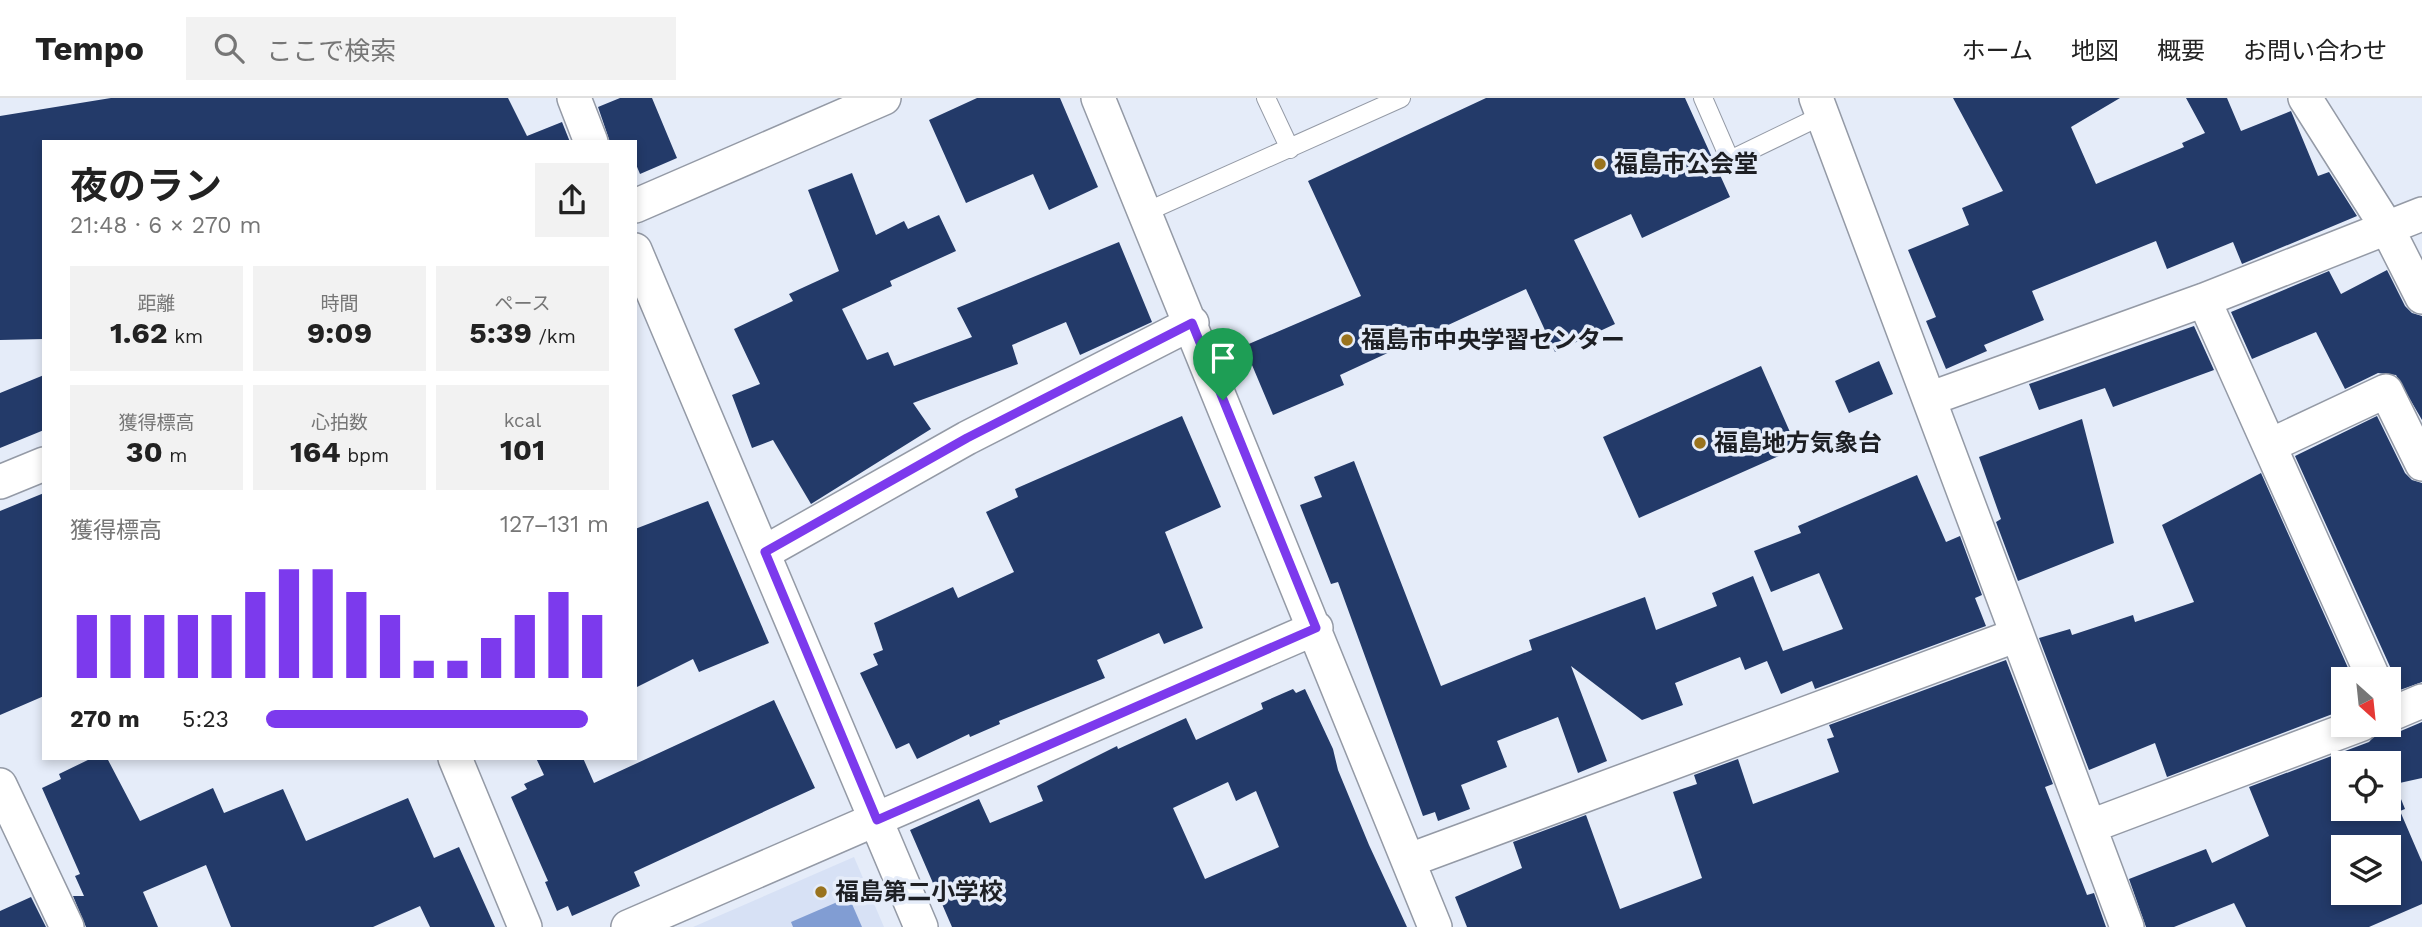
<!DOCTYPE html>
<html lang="ja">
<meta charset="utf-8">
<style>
:root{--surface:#fff;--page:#f2f2f2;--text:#222;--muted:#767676;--line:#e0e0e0;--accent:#7c3aed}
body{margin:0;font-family:"Work Sans","Noto Sans JP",sans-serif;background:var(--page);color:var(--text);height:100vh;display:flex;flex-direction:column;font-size:26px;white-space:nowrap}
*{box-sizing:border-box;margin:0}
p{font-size:23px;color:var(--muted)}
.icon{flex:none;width:38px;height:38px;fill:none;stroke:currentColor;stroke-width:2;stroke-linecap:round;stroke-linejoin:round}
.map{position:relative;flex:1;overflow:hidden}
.sheet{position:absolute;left:42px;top:42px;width:595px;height:620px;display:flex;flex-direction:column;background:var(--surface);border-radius:0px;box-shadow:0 4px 10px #0003}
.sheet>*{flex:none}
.needle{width:46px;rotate:153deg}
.tools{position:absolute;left:2331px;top:569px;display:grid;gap:14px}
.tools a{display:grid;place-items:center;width:70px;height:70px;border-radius:0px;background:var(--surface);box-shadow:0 4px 10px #0003;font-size:35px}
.pin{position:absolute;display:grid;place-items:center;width:60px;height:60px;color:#fff;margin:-72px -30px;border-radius:50% 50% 50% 0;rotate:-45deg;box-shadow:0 0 7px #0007}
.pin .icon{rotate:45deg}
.round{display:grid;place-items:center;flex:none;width:74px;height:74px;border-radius:0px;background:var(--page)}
.head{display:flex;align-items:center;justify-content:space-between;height:119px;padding:0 28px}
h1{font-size:38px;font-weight:700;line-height:52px}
.figures{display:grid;grid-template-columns:repeat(3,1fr);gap:10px;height:119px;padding:7px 28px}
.figures div{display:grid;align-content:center;border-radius:0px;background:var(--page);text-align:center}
.figures b{font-size:30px;font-weight:700}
.figures small{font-size:19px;font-weight:400}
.figures p{font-size:19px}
.chart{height:196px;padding:14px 28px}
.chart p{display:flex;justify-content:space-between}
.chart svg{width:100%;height:126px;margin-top:7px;stroke:var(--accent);stroke-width:6}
ul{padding:0 28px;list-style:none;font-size:23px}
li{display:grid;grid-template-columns:112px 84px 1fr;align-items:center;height:52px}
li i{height:18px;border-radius:9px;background:var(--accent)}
header{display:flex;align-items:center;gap:42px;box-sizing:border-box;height:98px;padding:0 35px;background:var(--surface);border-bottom:2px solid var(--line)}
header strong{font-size:33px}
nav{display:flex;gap:38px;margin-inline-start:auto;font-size:24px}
.search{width:490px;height:63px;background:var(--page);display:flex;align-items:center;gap:18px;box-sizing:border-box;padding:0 24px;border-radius:0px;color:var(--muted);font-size:26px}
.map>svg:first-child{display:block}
.built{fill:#d7e1f5}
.water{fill:#819dd3}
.building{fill:#233a69;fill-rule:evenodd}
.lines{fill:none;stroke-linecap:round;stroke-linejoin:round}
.lane-casing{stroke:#949aa6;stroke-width:20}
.street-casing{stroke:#949aa6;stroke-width:36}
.lane{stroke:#fff;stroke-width:18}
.street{stroke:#fff;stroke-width:33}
.route-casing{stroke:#fff;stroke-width:14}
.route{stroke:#7c3aed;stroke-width:9}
.poi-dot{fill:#99731e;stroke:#e5ecf9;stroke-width:2.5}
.labels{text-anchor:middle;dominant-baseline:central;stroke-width:7;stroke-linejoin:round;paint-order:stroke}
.poi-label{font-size:24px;font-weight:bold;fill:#1d1f24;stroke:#e5ecf9;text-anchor:start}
</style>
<header>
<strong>Tempo</strong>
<div class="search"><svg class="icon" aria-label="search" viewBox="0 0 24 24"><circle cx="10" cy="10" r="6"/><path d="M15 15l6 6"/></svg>ここで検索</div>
<nav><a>ホーム</a><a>地図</a><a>概要</a><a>お問い合わせ</a></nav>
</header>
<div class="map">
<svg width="2422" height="829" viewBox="0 0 2422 829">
<rect width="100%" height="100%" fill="#e5ecf9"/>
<!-- built -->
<path class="built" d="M854,759L884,829H693Z"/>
<!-- water -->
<path class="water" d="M849,799L862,829H793L791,824Z"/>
<!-- building -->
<path class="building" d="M111,0H508L527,38L562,24L570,44H44V241L0,242V18Z
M620,0H652L677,60L640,76L635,64V44H610L598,9Z
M977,0H1060L1098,89L1049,112L1033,76L966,105L929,22Z
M1486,0H1685L1730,99L1642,140L1631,116L1574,142L1615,226L1555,254L1526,191L1340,277L1344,287L1273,317L1244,248L1361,198L1308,83Z
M1953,0H2120L2071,29L2096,86L2184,49L2182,45L2205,35L2186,0H2227L2241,33L2291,13L2318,78L2329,74L2357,118L2242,166L2233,144L2167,171L2156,143L2032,193L2044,222L1984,247L1987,253L1946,271L1926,223L1936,219L1908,152L1969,127L1962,110L2003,93Z
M852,75L876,137L904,123L908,131L939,117L956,153L890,183L892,188L842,211L867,262L888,254L894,268L972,239L957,210L1119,144L1152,224L1080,257L1066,224L1012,247L1018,266L913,305L931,331L811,406L773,342L752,350L732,297L760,286L734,231L793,203L789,196L839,173L808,92Z
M2387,172L2405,208L2412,215L2422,218V322L2396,277L2378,275L2345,291L2316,234L2252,261L2231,214L2329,173L2341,196Z
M2194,228L2214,272L2113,309L2105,290L2039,312L2029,286Z
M1879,263L1893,296L1849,315L1835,283Z
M1761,268L1797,350L1639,420L1603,339Z
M44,277V332L0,350V295Z
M1182,318L1221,409L1165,434L1203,530L1164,546L1159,535L1097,562L1105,580L999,623L1000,626L970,639L969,636L917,661L909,645L896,651L860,575L878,567L873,556L883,552L874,525L953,489L958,500L1014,474L986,414L1018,399L1015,391Z
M2377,318L2405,375L2412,382L2422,385V584L2389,596L2393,584L2392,573L2295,358Z
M2082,321L2114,445L2018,483L1996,424L2001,421L1979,359Z
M1354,363L1441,588L1532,552L1529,542L1645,499L1656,532L1717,508L1712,495L1753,478L1783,553L1843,531L1819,475L1771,494L1754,453L1801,435L1798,428L1917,377L1946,444L1960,438L1982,497L1975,500L1986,528L1815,591L1812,583L1781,596L1767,563L1745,572L1740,559L1675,585L1683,607L1642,622L1571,568L1607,663L1578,675L1558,619L1497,643L1507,669L1461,687L1470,711L1438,723L1435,714L1423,718L1338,484L1331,486L1300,407L1322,399L1314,379Z
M2261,375L2353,581H2343V612L2167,679L2155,645L2089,672L2039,540L2070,531L2072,537L2133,517L2135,524L2194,504L2162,427Z
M44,395V598L0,617V413Z
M708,403L769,545L699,574L693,561L635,590V431Z
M2006,562L2053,686L2045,689L2087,797L2094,795L2106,829H1467L1455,799L1522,770L1513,744L1586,717L1620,811L1702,780L1673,694L1697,686L1694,677L1738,661L1753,706L1839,674L1827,641L1834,639L1829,627Z
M1293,591L1296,595L1305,591L1333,651L1338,672L1369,747L1407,829H952L910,732L979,701L990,725L1043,703L1037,688L1117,648L1118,651L1186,620L1196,642L1263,611L1261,605ZM1228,684L1236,703L1256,693L1279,749L1205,781L1173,710Z
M774,602L815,690L634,774L640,788L572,818L568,808L557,813L545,784L548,783L511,699L527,691L524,686L544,677L536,660H583L594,685Z
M2422,624V680L2395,686L2405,711L2400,713L2422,764V806L2369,829H2246L2234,805L2174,829H2146L2129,781L2206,751L2212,765L2269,738L2249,689L2369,644L2379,633L2396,635ZM2343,665H2389V710H2343ZM2343,749H2389V794H2343Z
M92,660H107L140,723L213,690L224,715L283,691L306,743L408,700L434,760L459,749L495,829H430L420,808L373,829H231L206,767L143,794L158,829H86L73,798H84L75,778L80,776L42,690L61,681L59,676Z
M31,799L46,829H0V813Z"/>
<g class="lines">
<!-- lane casing -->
<g class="lane-casing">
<path id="lane" d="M1266,0L1290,51
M1703,0L1730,62L1823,17
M1146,114L1401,0"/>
</g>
<!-- street casing -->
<g class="street-casing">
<path id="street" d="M574,0L591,44
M1098,0L1435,829
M1816,0L2127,829
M2305,0L2386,128L2422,199
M635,108L884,0
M635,152L921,829
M2204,202L2374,581
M1929,301L2204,202L2422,116
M2271,347L2386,293L2422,366
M0,384L44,366
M765,454L967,340L1192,225
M2389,617L2422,603
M455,660L525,829
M0,687L67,829
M2091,728L2362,626
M1410,762L2017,537
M628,829L1316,530"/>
</g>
<!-- lane -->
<use href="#lane" class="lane"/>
<!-- street -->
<use href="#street" class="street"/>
</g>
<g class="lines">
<!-- route casing -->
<g class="route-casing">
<path id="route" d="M1192,225L1316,530L877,722L765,454L967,340Z"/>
</g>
<!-- route -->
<use href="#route" class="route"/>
</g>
<!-- markers -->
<g class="poi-dot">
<circle cx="1600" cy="66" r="7"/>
<circle cx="1347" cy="242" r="7"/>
<circle cx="1700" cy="345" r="7"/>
<circle cx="821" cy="794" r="7"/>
</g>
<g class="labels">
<!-- poi labels -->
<g class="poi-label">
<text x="1614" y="66">福島市公会堂</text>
<text x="1361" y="242">福島市中央学習センター</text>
<text x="1714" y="345">福島地方気象台</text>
<text x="835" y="794">福島第二小学校</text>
</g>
</g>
</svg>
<div class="tools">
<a><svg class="needle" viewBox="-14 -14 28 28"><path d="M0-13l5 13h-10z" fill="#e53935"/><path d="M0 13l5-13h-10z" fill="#767676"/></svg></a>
<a><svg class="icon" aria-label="locate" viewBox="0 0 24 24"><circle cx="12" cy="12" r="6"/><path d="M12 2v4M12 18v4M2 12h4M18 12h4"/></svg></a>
<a><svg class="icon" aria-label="layers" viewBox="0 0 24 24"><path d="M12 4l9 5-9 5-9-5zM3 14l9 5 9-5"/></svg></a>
</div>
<div class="pin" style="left:1223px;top:302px;background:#1e9e55"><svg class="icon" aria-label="arrive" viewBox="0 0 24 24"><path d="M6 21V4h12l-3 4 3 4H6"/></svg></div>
<section class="sheet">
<div class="head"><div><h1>夜のラン</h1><p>21:48 · 6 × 270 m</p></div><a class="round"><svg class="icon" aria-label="share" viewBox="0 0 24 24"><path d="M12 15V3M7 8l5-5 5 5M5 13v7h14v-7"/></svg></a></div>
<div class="figures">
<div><p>距離</p><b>1.62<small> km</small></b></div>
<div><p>時間</p><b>9:09</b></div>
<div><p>ペース</p><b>5:39<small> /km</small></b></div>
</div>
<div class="figures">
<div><p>獲得標高</p><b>30<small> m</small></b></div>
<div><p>心拍数</p><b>164<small> bpm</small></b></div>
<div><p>kcal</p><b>101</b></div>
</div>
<div class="chart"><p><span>獲得標高</span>127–131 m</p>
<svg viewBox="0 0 160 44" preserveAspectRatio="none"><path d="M5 44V22M15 44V22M25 44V22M35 44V22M45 44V22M55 44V14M65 44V6M75 44V6M85 44V14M95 44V22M105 44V38M115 44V38M125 44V30M135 44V22M145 44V14M155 44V22"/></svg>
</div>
<ul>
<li><b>270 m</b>5:23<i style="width:94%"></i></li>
</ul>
</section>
</div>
